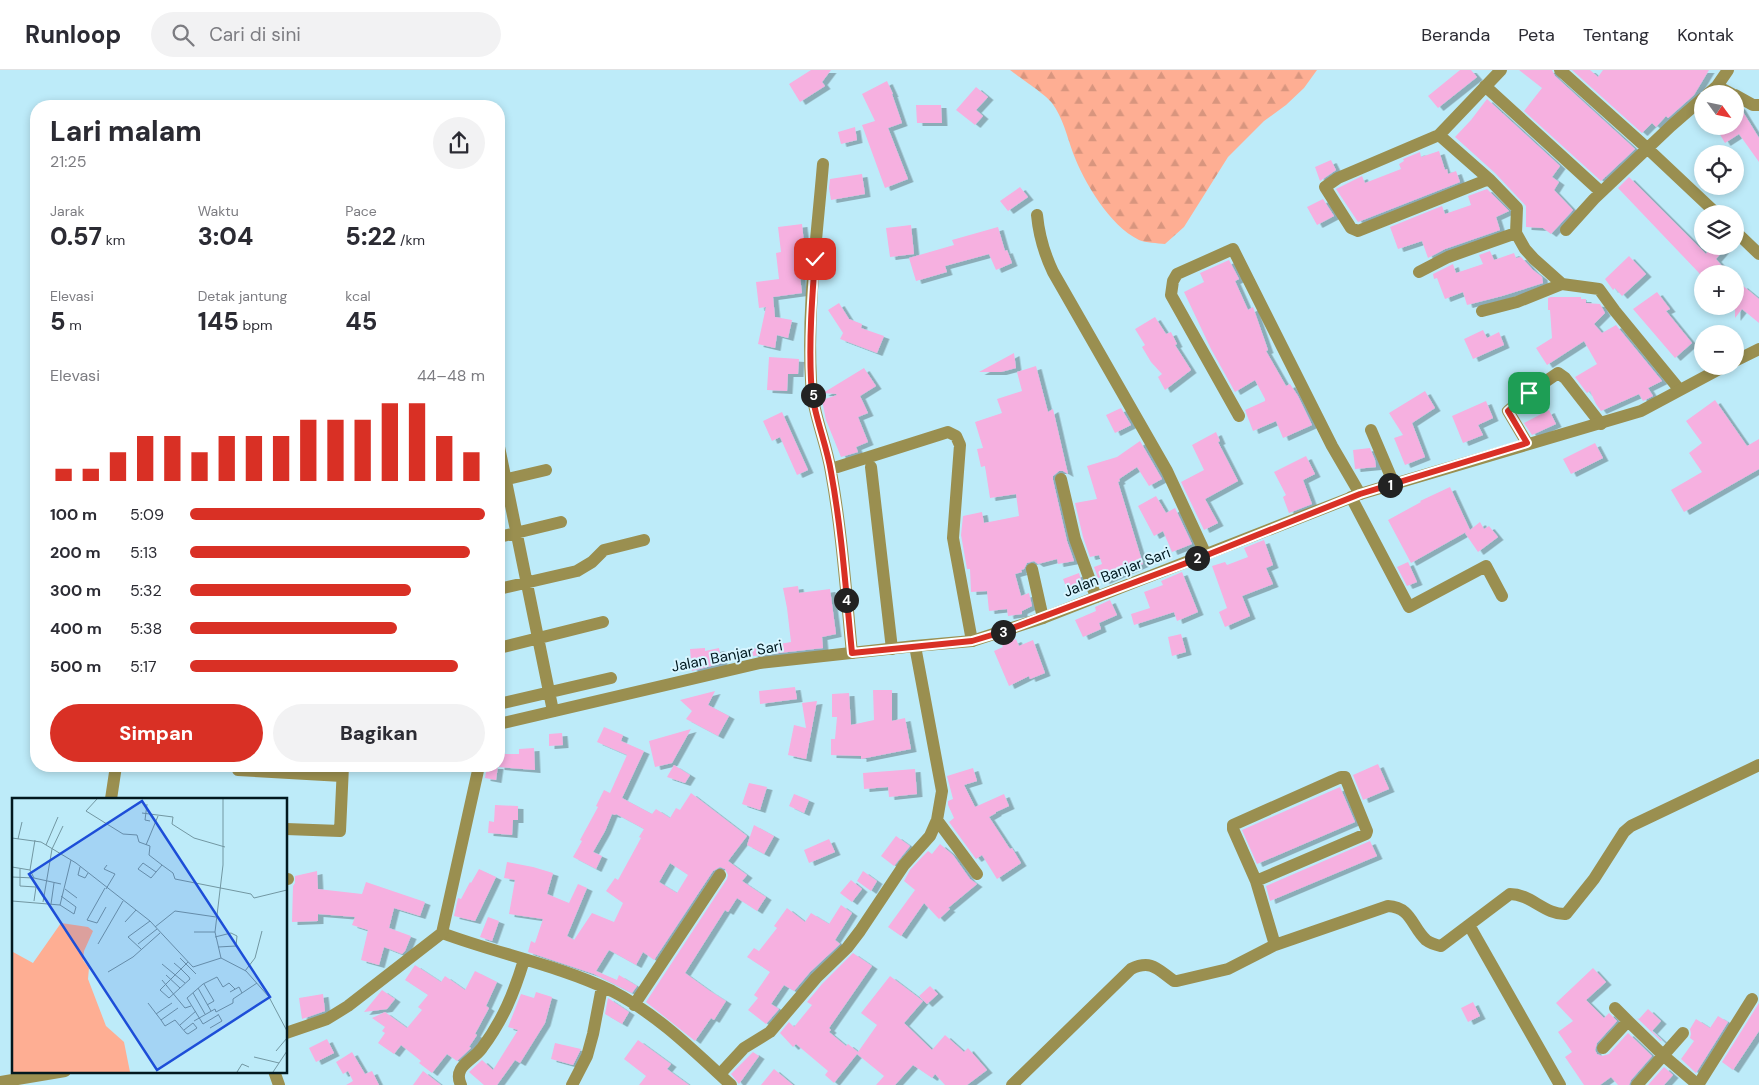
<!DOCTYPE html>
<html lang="id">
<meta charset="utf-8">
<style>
:root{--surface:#fff;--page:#f2f2f3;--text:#2b2b33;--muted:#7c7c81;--line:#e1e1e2;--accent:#d93025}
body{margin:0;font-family:"DM Sans",sans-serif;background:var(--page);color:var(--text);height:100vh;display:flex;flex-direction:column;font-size:19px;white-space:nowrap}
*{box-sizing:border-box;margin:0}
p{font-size:16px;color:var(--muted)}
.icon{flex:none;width:28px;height:28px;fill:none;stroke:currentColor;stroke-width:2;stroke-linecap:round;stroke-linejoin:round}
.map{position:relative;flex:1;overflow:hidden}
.side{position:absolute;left:30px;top:30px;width:475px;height:672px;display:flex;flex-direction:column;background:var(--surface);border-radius:20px;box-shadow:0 2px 8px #0003}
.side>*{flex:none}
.needle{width:32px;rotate:123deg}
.fabs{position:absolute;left:1694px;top:15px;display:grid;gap:10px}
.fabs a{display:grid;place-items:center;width:50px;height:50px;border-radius:50%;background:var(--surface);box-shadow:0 2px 8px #0003;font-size:25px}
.pin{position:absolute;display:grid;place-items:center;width:42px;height:42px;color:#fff;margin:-21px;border-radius:10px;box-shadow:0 2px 8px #0006}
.km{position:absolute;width:25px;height:25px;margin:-12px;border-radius:50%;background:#222;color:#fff;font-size:14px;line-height:25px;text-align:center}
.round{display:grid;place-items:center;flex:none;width:52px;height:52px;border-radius:26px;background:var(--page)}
.headline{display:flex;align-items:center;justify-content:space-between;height:85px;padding:0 20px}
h1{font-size:28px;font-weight:800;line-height:38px}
.figures{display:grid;grid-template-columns:repeat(3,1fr);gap:8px;height:85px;padding:5px 20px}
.figures div{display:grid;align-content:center}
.figures b{font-size:25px;font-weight:800}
.figures small{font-size:14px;font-weight:400}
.figures p{font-size:14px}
.chart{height:140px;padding:10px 20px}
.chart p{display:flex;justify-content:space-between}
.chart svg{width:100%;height:90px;margin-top:5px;stroke:var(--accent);stroke-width:6}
.action{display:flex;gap:10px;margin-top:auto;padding:10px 20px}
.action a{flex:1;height:58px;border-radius:30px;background:var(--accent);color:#fff;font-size:20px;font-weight:800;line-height:58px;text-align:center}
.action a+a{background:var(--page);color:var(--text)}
ul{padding:0 20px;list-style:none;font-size:16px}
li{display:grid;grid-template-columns:80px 60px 1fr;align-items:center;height:38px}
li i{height:12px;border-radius:6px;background:var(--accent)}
header{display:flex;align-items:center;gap:30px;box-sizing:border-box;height:70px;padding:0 25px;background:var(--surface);border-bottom:1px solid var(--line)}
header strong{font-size:24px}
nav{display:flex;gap:28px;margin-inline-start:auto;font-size:18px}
.search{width:350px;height:45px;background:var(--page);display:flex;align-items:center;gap:12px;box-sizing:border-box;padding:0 18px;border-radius:28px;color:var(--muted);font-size:19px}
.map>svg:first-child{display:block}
.forest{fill:url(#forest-firs)}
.building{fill:#f6b0e0;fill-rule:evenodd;filter:url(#shadow)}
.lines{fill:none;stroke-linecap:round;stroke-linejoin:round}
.minor{stroke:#9a8f50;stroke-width:12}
.tertiary{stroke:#9a8f50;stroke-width:12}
.route-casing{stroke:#fff;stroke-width:10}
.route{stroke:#d93025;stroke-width:6}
.labels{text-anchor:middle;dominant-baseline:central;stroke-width:4;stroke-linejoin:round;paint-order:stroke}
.street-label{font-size:15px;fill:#01181f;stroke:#d7f5ff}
.inset-road{fill:none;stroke:#7297a2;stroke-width:1}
.view{fill:#1d4ed8;fill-opacity:0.15;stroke:#1d4ed8;stroke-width:2.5}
.inset-edge{fill:none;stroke:#01181f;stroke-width:2.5}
</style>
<header>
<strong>Runloop</strong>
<div class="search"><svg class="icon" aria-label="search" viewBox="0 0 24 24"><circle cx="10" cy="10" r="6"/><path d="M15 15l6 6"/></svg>Cari di sini</div>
<nav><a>Beranda</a><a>Peta</a><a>Tentang</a><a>Kontak</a></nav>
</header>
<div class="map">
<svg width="1759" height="1015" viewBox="0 0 1759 1015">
<defs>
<pattern id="forest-firs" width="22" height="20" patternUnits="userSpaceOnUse" patternTransform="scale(1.25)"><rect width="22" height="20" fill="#feae93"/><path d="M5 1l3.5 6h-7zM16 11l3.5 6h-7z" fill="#d8957e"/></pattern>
<filter id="shadow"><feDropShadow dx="5.5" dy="3" stdDeviation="0" flood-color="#0004"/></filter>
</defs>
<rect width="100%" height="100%" fill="#bdebf9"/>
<!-- forest -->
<path class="forest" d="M1010,0H1317L1304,18L1286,35L1264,51L1228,87L1184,157L1165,174C1157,173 1146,173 1139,170C1109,155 1084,112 1073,83C1067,66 1063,48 1052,33C1045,24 1020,8 1010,0Z"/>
<!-- building -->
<path class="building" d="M811,0H831L822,12L825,16L800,32L789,14Z
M1460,0H1471L1477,7L1438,38L1428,26Z
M1519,0H1552L1555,6L1635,79L1601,111L1524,41L1542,18Z
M1572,0H1590L1598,7L1603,0H1709L1694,25L1668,48L1666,46L1656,57L1652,53L1642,63Z
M887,11L893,24H892L902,53L888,58L908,109L885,118L862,55L875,51L862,24Z
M976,17L988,27L976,40L983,46L975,55L956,40Z
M1487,29L1560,96L1552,107L1559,112L1554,120L1573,140L1551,164L1543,158L1526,157V136L1495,103L1455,67L1471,50Z
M1735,34L1740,37L1759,68V92L1739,64L1725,73L1715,56H1735Z
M916,35H941L942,53H917Z
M855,57L857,70L841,74L838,62Z
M1439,81L1445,100L1447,99L1448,104L1456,101L1460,112L1358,152L1336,119L1362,106L1365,113L1401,99L1399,94L1404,91L1403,89L1420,82L1421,87Z
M1331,90L1336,100L1320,111L1315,97Z
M862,104L865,124L831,130L829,118L830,109Z
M1629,107L1706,184L1712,176H1727L1716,189L1722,196L1715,204H1700L1618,118Z
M1020,117L1028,127L1008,141L1000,131Z
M1487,119L1509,141L1496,147L1500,160L1445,179L1428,188L1422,171L1398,179L1390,157L1442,136L1445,144L1471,135L1468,126Z
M1323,129L1334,146L1317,155L1307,137Z
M802,154L804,173L796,174L802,223L773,227L775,247L792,250L788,268L777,265L775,278L758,274L766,237L759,238L756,212L779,209L776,183L781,182L778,157Z
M911,155L914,184L890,187L886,158Z
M998,157L1005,181L1007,180L1012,193L996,200L989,184L945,196L947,202L916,211L909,188L954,175L952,170Z
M1490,181L1494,190L1514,183L1516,188L1521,187L1533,200L1542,207L1543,213L1502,226L1467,235L1463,222L1445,229L1437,208L1434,209L1433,204L1453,194L1456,203L1483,194L1479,185Z
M1629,186L1646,204L1622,226L1615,218L1613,220L1605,209Z
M1229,190L1239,209L1235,211L1248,240L1253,237L1268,280L1266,281L1286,316L1290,314L1298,326L1312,355L1283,368L1276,351L1253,361L1245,340L1265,331V329L1255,310L1235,322L1211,279L1184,222L1204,212L1200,203Z
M1742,215L1759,229V253L1742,239L1735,248V224Z
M1657,222L1670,239L1666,241L1692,273L1675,288L1633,239Z
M1551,227H1581V229H1586V233L1600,234L1605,243L1594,254L1602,263L1616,255L1662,311L1648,318L1653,326L1643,331L1639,324L1601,341L1596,334L1590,321L1587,323L1575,307L1597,294L1584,271L1547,295L1536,278L1552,268L1550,240H1548V228Z
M839,233L849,249L862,254L861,258L884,266L877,283L840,269L843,263L828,240Z
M1155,247L1166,264L1171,262L1177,274L1175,275L1191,300L1165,320L1158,307L1162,304L1151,292L1142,277L1145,275L1135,259Z
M1483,260L1487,268L1499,262L1504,275L1473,289L1464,269Z
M1014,283L1016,298L1001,302H979Z
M769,287L799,289L798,304H788L787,321L767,320Z
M1036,296L1048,342L1053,339L1068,404L1063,401H1059L1053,406V410L1067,471L1074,491L1058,494L1057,489L1038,494L1034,491L1027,493L1024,499L1021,500L1022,502L1015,504L1021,526L1029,523L1032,536L1022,541V544L1008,546L1007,539L989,541L987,521L971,522L970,499H967L961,465L963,446L982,442L984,453L1019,446L1016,424L990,428L985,396L981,397L977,379L983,378L975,352L1002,343L997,329L1022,321L1017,302Z
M864,298L876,316L860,326L868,343L858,347L868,372L856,377L858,382L841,387L826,350L822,330L837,325L836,324L823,323Z
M1425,321L1435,338L1412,353L1425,387L1405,395L1394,368L1403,365L1389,343Z
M1715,330L1747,376L1759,369V399L1684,442L1671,420L1702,402L1689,383L1702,373L1686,351Z
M1486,331L1493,348L1478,355L1483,365L1463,373L1452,346Z
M1121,338L1131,355L1115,363L1106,345Z
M1549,340L1556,354L1532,365L1524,353Z
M782,342L808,400L797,405L780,367L772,371L763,351Z
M1216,362L1220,371L1218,372L1238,411L1205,429L1218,453L1204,460L1181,412L1204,400L1192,375Z
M1140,371L1162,409L1149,416L1137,397L1119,409L1120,411L1118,412L1143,494L1104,511L1102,507L1098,508L1094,497L1102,494L1099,485L1090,487L1083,467L1075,433L1097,429L1087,396L1117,387Z
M1595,373L1603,388L1571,404L1563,389Z
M1370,378L1375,390L1376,397L1355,399L1353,380Z
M1306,386L1315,404L1303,410L1312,434L1289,443L1283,427L1286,425L1274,402Z
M1450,417L1470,460L1480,452L1484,459L1489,456L1498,467L1478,482L1465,463L1466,462L1411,493L1388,450L1421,432L1420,431Z
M1156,426L1166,443L1175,438L1192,474L1172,482L1163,461L1154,466L1138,436Z
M1264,470L1273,495L1266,498L1273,514L1242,526L1250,546L1225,557L1219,542L1227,538L1212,496L1225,492L1227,495L1248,487L1244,478Z
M1408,492L1417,512L1407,516L1397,497Z
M1182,502L1198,542L1177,551L1174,542L1134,555L1131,544L1150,538L1144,522L1163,515L1161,511Z
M1079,503L1082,513L1067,519L1063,509Z
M798,516L799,523L830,519L836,564L822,567L823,578L753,586L752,579L791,572L787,538L783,518Z
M1110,530L1117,545L1099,553L1101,559L1083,567L1075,550L1096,541L1095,537Z
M1181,564L1186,582L1172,586L1168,567Z
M1016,569L1019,576L1033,570L1045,603L1030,609L1029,606L1009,616L994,581L1003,577L1002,575Z
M705,578V581L719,578L722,593L692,601L690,579Z
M795,617L797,629L760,634L759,621Z
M873,620H892V651L905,648L911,679L861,689V686L831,685V669H835L837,647H832V624L849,623L851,655L874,650Z
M715,621L708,635L729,646L718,666L686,649L692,641L680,630Z
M817,631L806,689L788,685L794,655L806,658L802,633Z
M604,657L623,665L621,671L644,681L622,728L652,744L656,739L670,748L676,738L680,740L691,723L747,766L728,791L747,805L742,811L766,827L757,841L737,828L728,842L725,840L685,903L710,921L726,931L714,950L711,948L695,971L646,932L727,809L728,805L725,799L720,797L713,801L654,890L643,882L636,895L609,880L596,901L617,910L619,905L637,916L632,923L594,904L528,882L531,871L535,873L543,849L509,844L515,810L504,808L507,792L533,797L553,803L547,824L569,833L578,814L587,818L567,866L574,870L592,843L614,852L623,833L606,821L615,808L618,810L641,768L639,767L644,759L616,744L615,745L612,744L605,761L593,782L602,786L596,799L573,787L582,771L580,770L598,737L596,736L604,720L610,723L627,685L597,672ZM670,793L688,805L677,823L659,812Z
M691,659L672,693L655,697L649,671Z
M562,663L563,675L549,676V664Z
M534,678L535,700L499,697V684H519V679Z
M1378,694L1389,719L1363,730L1353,705Z
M674,695L690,705L685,713L667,707Z
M487,696H498L496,710L485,708Z
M973,698L977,711L964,715L975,737L1004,724L1009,736L996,742V743L989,747L1010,779L1012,778L1021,793L997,809L982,785L976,789L949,752L954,748L948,735V731L953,729L947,706Z
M915,699L917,724L889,727L888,717L864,719L863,703Z
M749,713L767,717L760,740L742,734Z
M1340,717L1355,752L1257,794L1242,760Z
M794,724L809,730L804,743L789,736Z
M495,735L518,736V750H513L512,765L488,763L489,751L494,752Z
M754,755L774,766L764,784L747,775Z
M896,766L910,776L894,796L881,786Z
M829,769L835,782L809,793L804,780Z
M1370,771L1377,786L1270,831L1266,816Z
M940,774L953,785L970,809L977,814L948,838L950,839L939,849L924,833L901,866L888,857L915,820L904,811L910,800L923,786L928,781L932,784Z
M479,799L496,807L475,851L454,846L458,828L461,829L470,812L471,813Z
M317,801L318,819L362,824L366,812L425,832L420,846L394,838L389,858L411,866L405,881L402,884L384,877L379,895L361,890L368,860L352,855L355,847L318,844V851L292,852L293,816L295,813V806Z
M863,801L877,811L871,821L857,811Z
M851,810L862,819L852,832L840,823Z
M841,835L852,843L835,870L840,874L810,902L794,921L784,915L771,934L779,939L766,954L748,940L758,928L754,925L770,902L747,887L754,878L759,881L777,858L774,856L787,838L805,852L811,843L829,854Z
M488,847L499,851L492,871L480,867Z
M853,883L872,896L829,958L831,960L829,962L846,976L848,974L858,982L877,955L861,943L890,906L923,931L904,953L932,980L945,965L964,982L968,978L987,1000L967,1015H945L935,1004L932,1008L913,995L895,1015H876L884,1006L857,984L834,1013L825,1005L828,1001L796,974L793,977L780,963L789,952L794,957L812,935L807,932L822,914Z
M415,895L441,912L445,906L465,920L475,901L497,912L486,936L489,938L475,964L477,965L469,977L471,978L457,991L447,984L432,1003L419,993L421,991L401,975L394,984L378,973L385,963L382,961L385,957L372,948L385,942L407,958L422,940L418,937L428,925L405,910Z
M1593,898L1606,912L1586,930L1604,948L1609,943L1617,951L1597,973L1595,980L1597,984L1602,986L1609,984L1628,963L1652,986L1631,1010L1629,1015H1618L1611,1007L1600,1015H1584L1565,987L1572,982L1558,962L1573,951L1556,933Z
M930,916L938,924L927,934L919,926Z
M382,920L395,929L387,939L364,942Z
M536,922L552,927L545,953L520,993L515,990L497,1015H484L469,1002L482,990L493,1000L518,960L508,957L521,924L534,928Z
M323,924L325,941L302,949L299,928Z
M608,928L629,942L622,954L605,944Z
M1473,932L1480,946L1468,952L1461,938Z
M1759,933V961L1733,1000L1722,992Z
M1648,939L1661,951L1652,961L1662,970L1661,971L1637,948L1639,949Z
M1718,946L1728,952L1696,1003L1681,989L1694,971L1690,968L1691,964L1690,959L1696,949L1710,958Z
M327,969L334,983L316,992L309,978Z
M638,970L671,994L667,999L689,1015H639L646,1006L624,989Z
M555,973L581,979L573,995L551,989Z
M352,982L365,1004L372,1001L379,1015H346L353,1011L348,1001L343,1004L336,992Z
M753,982L759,986L739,1014L731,1004Z
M1664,997L1673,1005L1664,1015H1648Z
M774,999L793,1015H761Z
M423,1001L441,1015H413Z"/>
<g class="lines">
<!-- minor -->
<path class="minor" d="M1560,0L1648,79L1717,144
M1485,16L1601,122
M1717,16L1728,0
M1708,24L1717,16L1732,24
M1735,25L1753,35H1759
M1439,65L1489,109L1517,138L1516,163L1525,179L1534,189L1562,214L1599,219L1615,241L1679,319
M823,94C817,166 807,238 811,310C812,342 826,371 831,402C842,462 846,523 852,583
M1489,109L1358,161L1351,158L1325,117L1338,108L1439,65L1501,0
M1037,145C1039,166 1044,183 1053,202L1167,401L1206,485
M1566,160L1594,129L1671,56L1702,29
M1735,161L1759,184
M1419,202L1448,187L1516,163
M1482,241L1517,232L1562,214
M1239,346L1171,225L1173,211L1177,204L1233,179L1332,376L1360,424
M1371,360L1394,414
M1527,373L1508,341L1529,323L1558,303L1565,308L1601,354
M499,377L553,641
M871,397L892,579
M831,399L948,362L956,366L960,375L953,468L972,571
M1061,409L1075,469L1096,527
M499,411L546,400
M1351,427L1409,537L1486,496L1502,526
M499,467L561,452
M1032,499L1043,548
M499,519L577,501L592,492L604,480L644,470
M499,578L603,552
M499,634L611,608
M238,700L342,706
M111,729L116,696
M937,750L977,804
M286,759L340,761L343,696
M286,809H288
M1256,811L1366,764L1367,761L1345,707H1341L1233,755V759L1256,811L1275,875L1388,836C1411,837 1412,857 1426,870C1430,873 1436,875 1441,876L1510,824C1531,824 1545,845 1566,844L1594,809L1624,762L1631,756L1759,695
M1469,855L1560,1015
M442,863C498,884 558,895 612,921C657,944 694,981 731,1015
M634,935L720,805
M1615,938L1628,951
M1603,978L1628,951L1664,986L1698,1015
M274,1001L279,1015
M720,1004L744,978L770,962L816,908L847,878L860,861L904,795L930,766L937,750L942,721L915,576
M461,1015C452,996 473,991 482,978C503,950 514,923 524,890
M572,1015L587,986L593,964L602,917
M1012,1015L1131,899C1152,889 1158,900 1174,911H1177L1228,899L1275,875
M1637,1015L1683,963
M1698,1015L1752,929"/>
<!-- tertiary -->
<path class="tertiary" d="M1735,291L1759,279
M499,654L760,593L915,576L972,571L1043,548L1360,424L1641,341L1725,296
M286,963L327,949L348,936L442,863L479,696
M0,1012L65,1001"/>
</g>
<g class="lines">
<!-- route casing -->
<g class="route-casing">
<path id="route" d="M815,189C812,229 809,270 811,310C812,342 826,371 831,402C842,462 846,523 852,583L972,571L1002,562L1197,489L1360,424L1527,373L1508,341L1529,323"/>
</g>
<!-- route -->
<use href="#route" class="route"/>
</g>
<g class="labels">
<!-- street labels -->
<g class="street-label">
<text transform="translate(1117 502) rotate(-21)">Jalan Banjar Sari</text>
<text transform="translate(727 586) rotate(-11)">Jalan Banjar Sari</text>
</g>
</g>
<!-- overview -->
<g transform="translate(12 728)">
<rect width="275" height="275" fill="#bdebf9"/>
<path d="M49,125L76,129L81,133L72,153L71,162L77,170L76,181L94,228L112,244L118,274H0V140L1,154L21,165Z" fill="#feae93"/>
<path class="inset-road" d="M85,1L74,13L111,36L125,37L127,44L138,48L137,57L150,67L139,80L126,71L131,65L144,74M135,6L133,22L138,23M130,15L161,19L160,26L182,40L213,49M0,40L29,44L64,65L138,123L181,169L209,160M6,41L10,24M34,47L46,19M134,47L146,18M150,67L161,75L163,81L239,96L242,100L275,92M0,69L18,72L22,80L49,86M68,69L66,77L73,80L76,75M8,71V88L24,89L22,103M18,72L23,42M0,79L22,80M93,90L75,122L85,125L94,109M53,91L65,100M94,91L103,76L92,71L95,67M0,103L48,107L62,116L64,109L49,98M31,104L40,51L51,28M39,106L42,85M48,107L59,62M113,124L124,112M143,129L163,113L204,119M182,134H203M203,139L219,135L225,138L224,148L206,149M86,146L111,103M126,146L145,131M129,151L116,139L138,123M168,160L184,176M209,160L203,134L211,67V1M209,160L234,173L257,199L275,233M162,165L169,171L177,179L178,181L157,200L148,192L176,164M150,166L173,185M233,173L243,160L250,133M96,174L121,159L148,135M154,177L168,190M150,182L173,210L179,208M192,186L202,203L195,207M186,190L199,213M218,194L227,189L230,195M181,195L193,216M136,205L149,222M166,210L149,222L153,228L163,222L174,235L176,236L185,230L181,225L172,232M144,216L160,205M206,217L191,226L175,200L191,186L205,179L211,189L217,185L223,191M182,223L203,211L204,214L221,205V201L245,185M168,227L184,213M198,230L210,223L206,216M264,253L275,240M242,259L267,265M225,274L230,266L237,269M261,274L275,253"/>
<path class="view" d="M130,3L258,199L145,272L17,76Z"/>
<rect width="275" height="275" class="inset-edge"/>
</g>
</svg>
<div class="fabs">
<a><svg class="needle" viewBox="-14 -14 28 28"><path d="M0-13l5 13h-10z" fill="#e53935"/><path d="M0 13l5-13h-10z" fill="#7c7c81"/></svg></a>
<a><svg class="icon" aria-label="locate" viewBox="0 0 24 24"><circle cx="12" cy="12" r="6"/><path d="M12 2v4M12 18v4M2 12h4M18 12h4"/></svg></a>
<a><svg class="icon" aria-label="layers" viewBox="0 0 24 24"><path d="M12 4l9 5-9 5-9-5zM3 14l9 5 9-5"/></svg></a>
<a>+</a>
<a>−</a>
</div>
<div class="pin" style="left:1529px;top:323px;background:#1e9e55"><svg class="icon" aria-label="arrive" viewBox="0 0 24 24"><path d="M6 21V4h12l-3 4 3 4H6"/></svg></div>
<div class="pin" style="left:815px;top:189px;background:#d93025"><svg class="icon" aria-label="check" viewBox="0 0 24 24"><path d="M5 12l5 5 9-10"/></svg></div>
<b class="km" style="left:1390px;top:415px">1</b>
<b class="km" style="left:1197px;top:488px">2</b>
<b class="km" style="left:1003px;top:562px">3</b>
<b class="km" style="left:846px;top:530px">4</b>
<b class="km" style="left:813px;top:325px">5</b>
<section class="side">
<div class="headline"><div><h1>Lari malam</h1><p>21:25</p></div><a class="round"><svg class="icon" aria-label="share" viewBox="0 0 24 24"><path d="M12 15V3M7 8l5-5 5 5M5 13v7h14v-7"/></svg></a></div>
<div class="figures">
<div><p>Jarak</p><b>0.57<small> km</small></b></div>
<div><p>Waktu</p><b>3:04</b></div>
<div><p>Pace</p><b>5:22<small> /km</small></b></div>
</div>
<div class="figures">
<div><p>Elevasi</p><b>5<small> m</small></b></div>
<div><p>Detak jantung</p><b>145<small> bpm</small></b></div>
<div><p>kcal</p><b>45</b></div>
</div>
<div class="chart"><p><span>Elevasi</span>44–48 m</p>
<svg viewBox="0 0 160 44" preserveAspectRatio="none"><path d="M5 44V38M15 44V38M25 44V30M35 44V22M45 44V22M55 44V30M65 44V22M75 44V22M85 44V22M95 44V14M105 44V14M115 44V14M125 44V6M135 44V6M145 44V22M155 44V30"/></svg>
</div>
<ul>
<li><b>100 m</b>5:09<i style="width:100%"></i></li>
<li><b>200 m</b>5:13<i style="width:95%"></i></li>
<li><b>300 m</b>5:32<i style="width:75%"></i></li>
<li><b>400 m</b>5:38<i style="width:70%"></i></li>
<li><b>500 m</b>5:17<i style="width:91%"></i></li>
</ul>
<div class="action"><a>Simpan</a><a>Bagikan</a></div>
</section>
</div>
